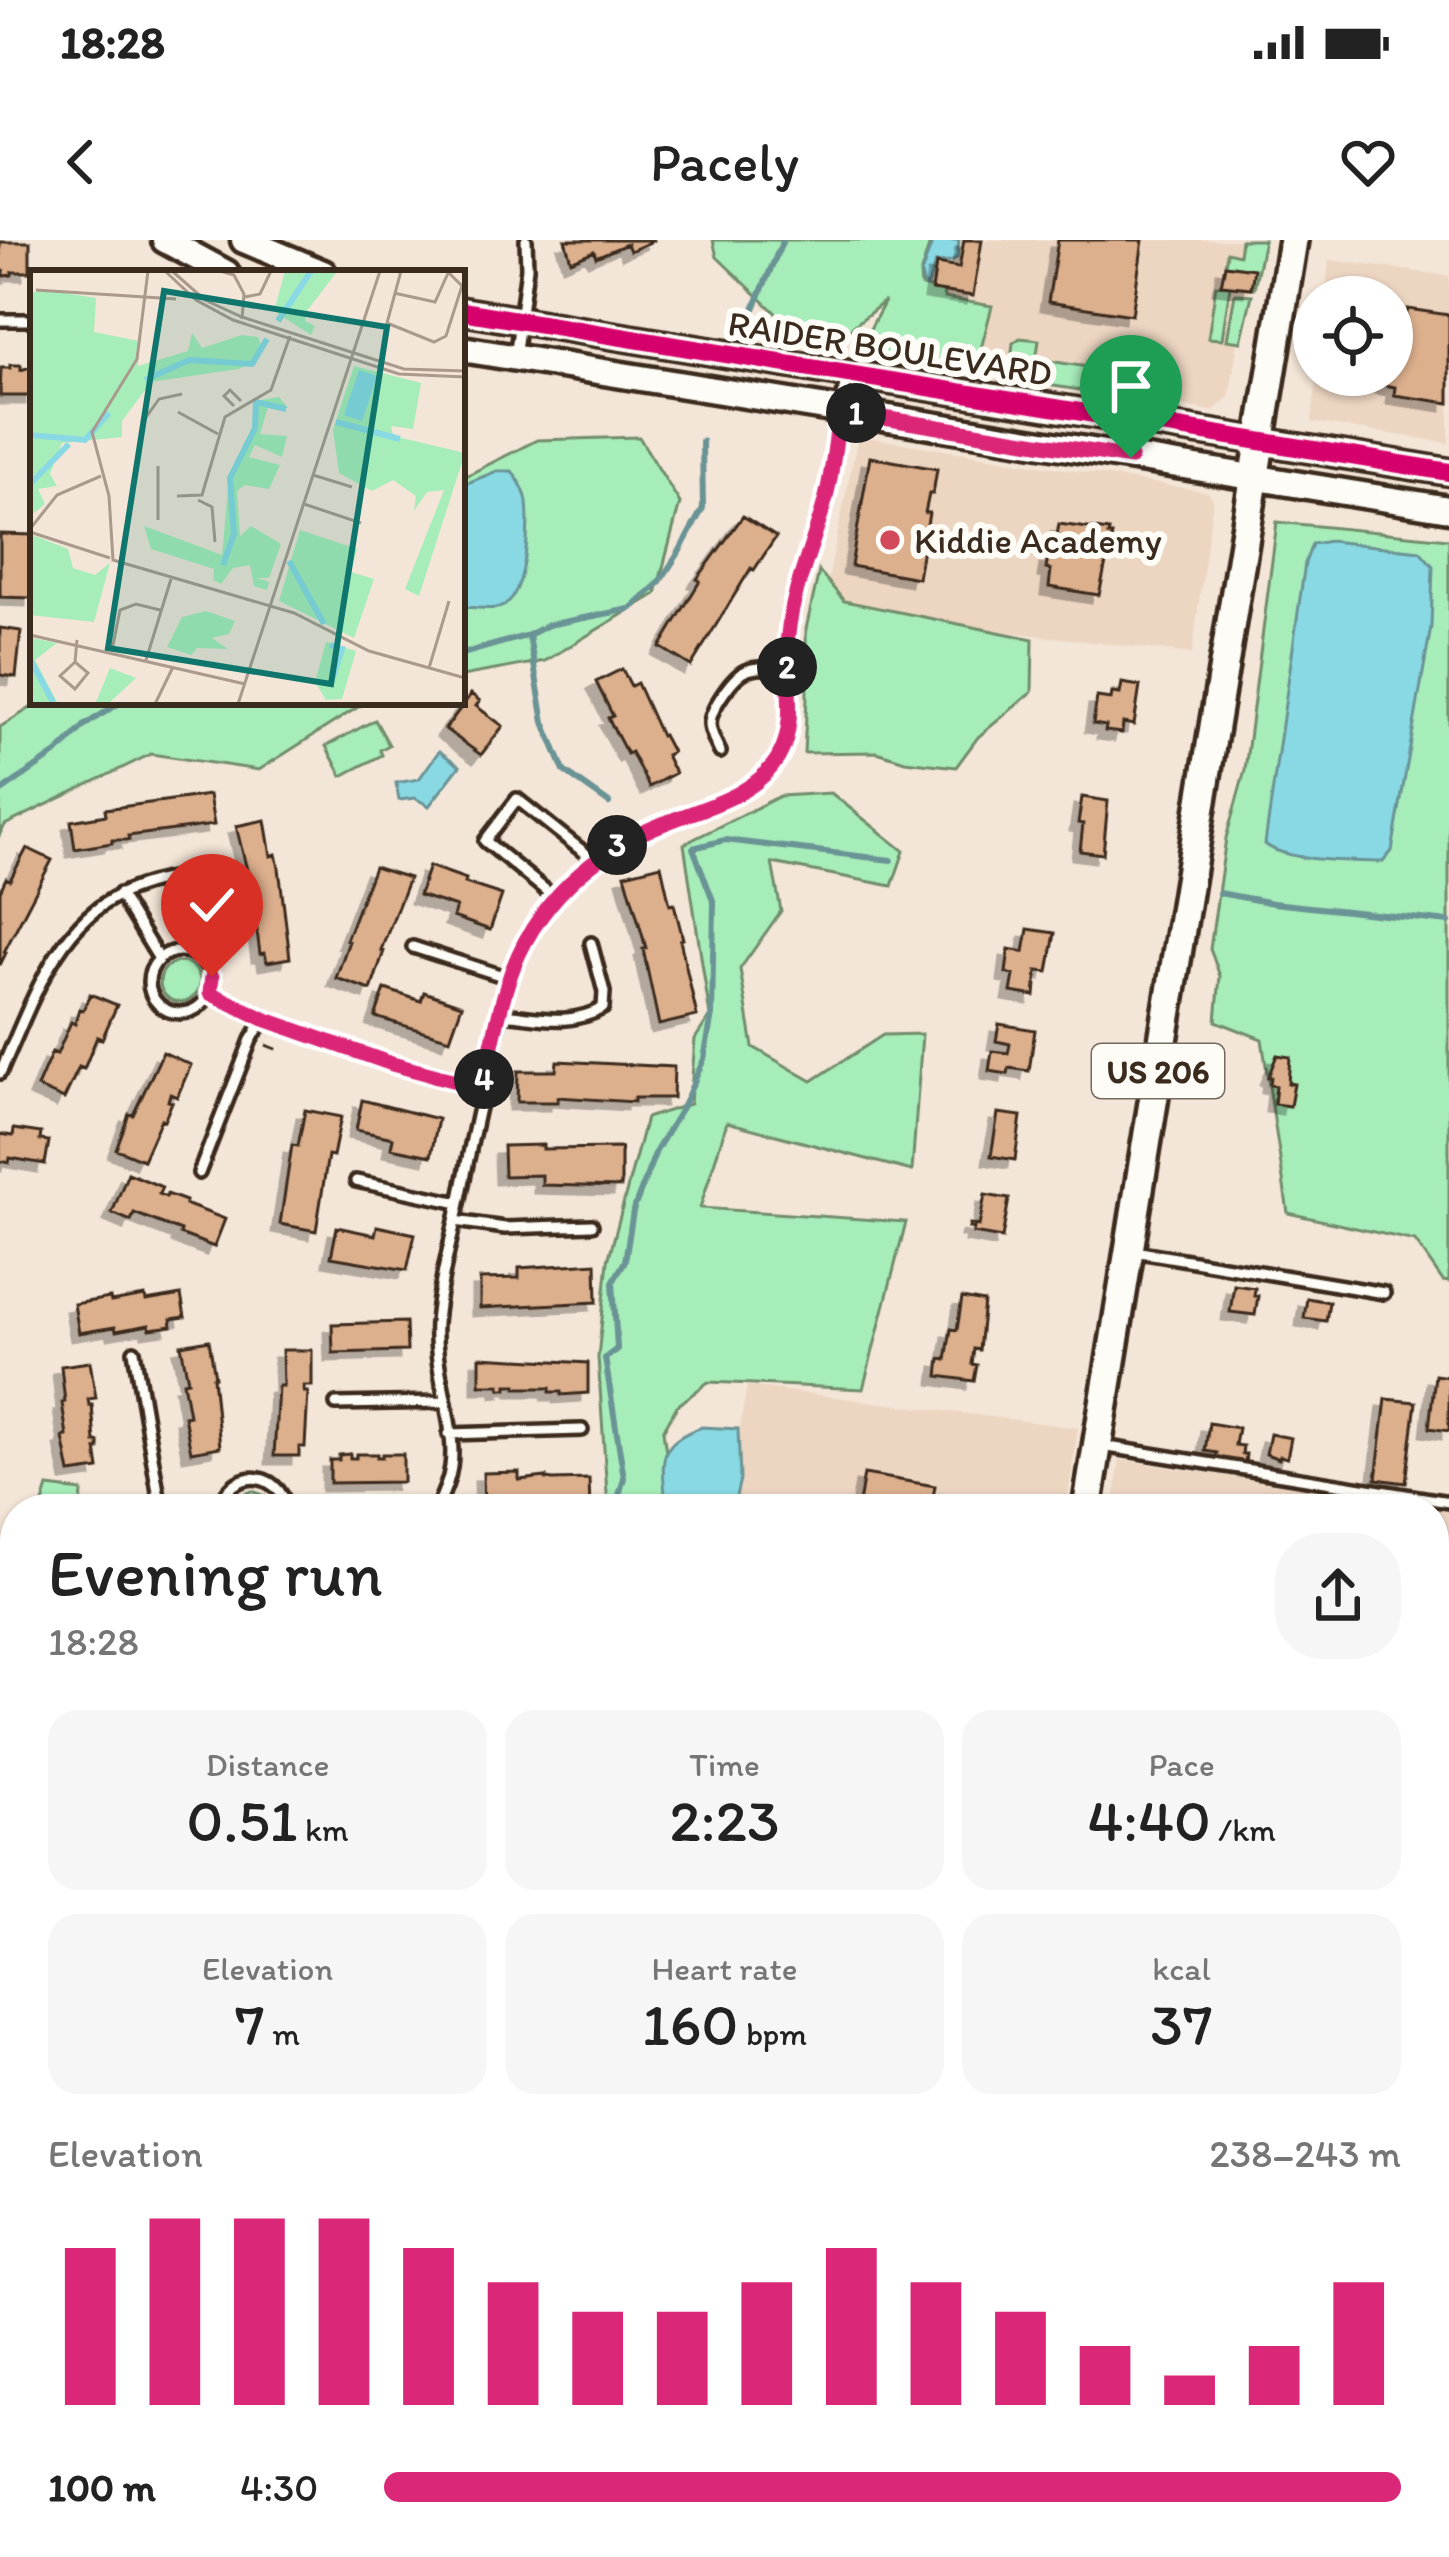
<!DOCTYPE html>
<meta charset="utf-8">
<style>
:root{--surface:#fff;--page:#f6f6f6;--text:#222;--muted:#767676;--accent:#db2777}
body{margin:0;font-family:Itim,sans-serif;background:var(--page);color:var(--text);height:100vh;display:flex;flex-direction:column;font-size:45px;white-space:nowrap}
*{box-sizing:border-box;margin:0}
p{font-size:39px;color:var(--muted)}
.icon{flex:none;width:66px;height:66px;fill:none;stroke:currentColor;stroke-width:2;stroke-linecap:round;stroke-linejoin:round}
.map{position:relative;flex:1;overflow:hidden}
.side{position:absolute;left:0px;top:1254px;width:1449px;height:1065px;display:flex;flex-direction:column;background:var(--surface);border-radius:48px 48px 0 0;box-shadow:0 3px 9px #0004}
.side>*{flex:none}
.controls{position:absolute;left:1293px;top:36px;display:grid;gap:24px}
.controls a{display:grid;place-items:center;width:120px;height:120px;border-radius:50%;background:var(--surface);box-shadow:0 3px 9px #0004;font-size:60px}
.pin{position:absolute;display:grid;place-items:center;width:102px;height:102px;color:#fff;margin:-123px -51px;border-radius:50% 50% 50% 0;rotate:-45deg;box-shadow:0 0 12px #0007}
.pin .icon{rotate:45deg}
.km{position:absolute;width:60px;height:60px;margin:-30px;border-radius:50%;background:#222;color:#fff;font-size:33px;line-height:60px;text-align:center}
.round{display:grid;place-items:center;flex:none;width:126px;height:126px;border-radius:48px;background:var(--page)}
.summary{display:flex;align-items:center;justify-content:space-between;height:204px;padding:0 48px}
h1{font-size:66px;font-weight:600;line-height:90px}
.stats{display:grid;grid-template-columns:repeat(3,1fr);gap:18px;height:204px;padding:12px 48px}
.stats div{display:grid;align-content:center;border-radius:30px;background:var(--page);text-align:center}
.stats b{font-size:60px;font-weight:600}
.stats small{font-size:33px;font-weight:400}
.stats p{font-size:33px}
.chart{height:336px;padding:24px 48px}
.chart p{display:flex;justify-content:space-between}
.chart svg{width:100%;height:216px;margin-top:12px;stroke:var(--accent);stroke-width:6}
ul{padding:0 48px;list-style:none;font-size:39px}
li{display:grid;grid-template-columns:192px 144px 1fr;align-items:center;height:90px}
li i{height:30px;border-radius:15px;background:var(--accent)}
.status{display:flex;justify-content:space-between;align-items:center;height:84px;padding:0 60px;background:var(--surface);direction:ltr}
.status svg{height:33px;fill:currentColor}
header{display:flex;justify-content:space-between;align-items:center;height:156px;padding:0 48px;background:var(--surface);font-size:54px;font-weight:600}
.map>svg:first-child{display:block}
.built{fill:#ecd5c1}
.green{fill:#a7edb9;stroke:#718c6c;stroke-width:3}
.water{fill:#89d9e4;stroke:#6a9395;stroke-width:3}
.lines{fill:none;stroke-linecap:round;stroke-linejoin:round}
.stream{stroke:#6a9395;stroke-width:6}
.building{fill:#dcaf8d;stroke:#3b2a1e;stroke-width:3;filter:url(#shadow)}
.lane-casing{stroke:#3b2a1e;stroke-width:18}
.street-casing{stroke:#3b2a1e;stroke-width:26}
.secondary-casing{stroke:#3b2a1e;stroke-width:33}
.primary-casing{stroke:#3b2a1e;stroke-width:36}
.path{stroke:#3b2a1e;stroke-width:3;stroke-dasharray:12 9;stroke-linecap:butt}
.lane{stroke:#fdfcf7;stroke-width:9}
.street{stroke:#fdfcf7;stroke-width:16}
.secondary{stroke:#fdfcf7;stroke-width:24}
.primary{stroke:#fdfcf7;stroke-width:27}
.cycleway-casing{stroke:#fdfcf7;stroke-width:26}
.cycleway{stroke:#d6006c;stroke-width:18}
.route-casing{stroke:#fff;stroke-width:24}
.route{stroke:#db2777;stroke-width:15}
.poi-dot{fill:#d1495b;stroke:#fdfcf7;stroke-width:4.5}
.labels{text-anchor:middle;dominant-baseline:central;stroke-width:12;stroke-linejoin:round;paint-order:stroke}
.shield{fill:#fdfcf7;stroke:#75695f;stroke-width:3}
.shield-label{font-size:33px;font-weight:bold;fill:#3b2a1e}
.street-label{font-size:36px;fill:#3b2a1e;stroke:#fdfcf7}
.poi-label{font-size:36px;fill:#3b2a1e;stroke:#fdfcf7;text-anchor:start}
.inset-river{fill:none;stroke:#89d9e4;stroke-width:6}
.inset-road{fill:none;stroke:#a99a8d;stroke-width:3}
.view{fill:#0f766e;fill-opacity:0.15;stroke:#0f766e;stroke-width:6}
.inset-edge{fill:none;stroke:#3b2a1e;stroke-width:6}
</style>
<div class="status"><b>18:28</b><svg viewBox="0 0 49 12"><path d="M0 12V9h3v3zM5 12V6h3v6zM10 12V3h3v9zM15 12V0h3v12zM26 1h20v11H26zM47 4h2v5h-2z"/></svg></div>
<header><svg class="icon" aria-label="back" viewBox="0 0 24 24"><path d="M15 5l-7 7 7 7"/></svg>Pacely<svg class="icon" aria-label="heart" viewBox="0 0 24 24"><path d="M12 20l-8-8c-3-5 5-10 8-4 3-6 11-1 8 4z"/></svg></header>
<div class="map">
<svg width="1449" height="2317" viewBox="0 0 1449 2317">
<defs>
<filter id="shadow"><feDropShadow dx="-8" dy="8" stdDeviation="0" flood-color="#0004"/></filter>
</defs>
<rect width="100%" height="100%" fill="#f3e5d7"/>
<filter id="ink" filterUnits="userSpaceOnUse"><feTurbulence type="fractalNoise" baseFrequency=".00833" numOctaves="2"/><feDisplacementMap in="SourceGraphic" scale="24" xChannelSelector="R" yChannelSelector="G"/><feConvolveMatrix kernelMatrix="1 2 1 2 8 2 1 2 1" color-interpolation-filters="sRGB"/></filter>
<g filter="url(#ink)">
<!-- built -->
<path class="built" d="M916,0H1262L1239,95L1229,157L1213,171L863,112Z
M1329,20L1449,36V203L1312,182L1317,135H1392V57H1325Z
M858,196L1208,252L1213,259L1192,414L822,369Z
M747,1146L1078,1188L1066,1269H726Z
M1120,1220L1449,1270V1426L1434,1423V1269H1113Z"/>
<!-- green -->
<path class="green" d="M713,0H931L920,35L921,46L943,51L944,58L992,66L975,132L857,113L885,61L846,92L783,80L717,17Z
M1241,0H1264L1254,48H1251L1253,29L1225,25L1227,12L1239,15Z
M1216,45L1230,46L1222,99L1208,98Z
M1235,54L1252,55L1241,102L1227,100Z
M1020,98L1039,100L1033,143L1009,138L1013,103Z
M1043,120L1176,141L1175,146L1161,145L1159,156L1174,160L1173,164L1040,144Z
M639,197L680,263L656,354L545,421L462,436V238L537,200Z
M1277,282L1449,299V1042L1443,1041L1415,1001L1288,973L1262,799L1216,781L1220,736L1210,709L1226,598L1245,530Z
M819,331L844,361L1033,399L1032,452L978,497L956,527L905,521L877,512L804,513L807,457L806,389Z
M40,462H366L259,530L151,514L5,585L0,594V487Z
M375,480L389,505L380,510L382,515L342,536L326,506Z
M831,553L904,611L892,646L772,623L781,671L740,729L753,807L812,841L883,795L922,794L912,931L727,882L700,968L906,982L863,1149L708,1142L677,1166L663,1191L674,1269H608L598,1117L608,1021L646,878L690,864L695,799L710,776L684,604L780,556Z
M160 742a20 20 0 1 1 40 0a20 20 0 1 1-40 0Z
M48,1247L82,1251L81,1269H41Z
M252,1251L266,1256L274,1269H232L238,1257Z
M15,1337V1421L0,1418V1343Z
M1434,1432L1449,1434V1973L1434,1968Z
M1434,2066L1449,2068V2317H1351L1353,2304H1434Z"/>
<!-- water -->
<path class="water" d="M933,0H959L957,18L951,22L935,23L928,45L924,46L921,34Z
M497,231H512C518,239 523,247 526,257C531,280 527,357 501,367C489,371 474,367 462,367V245Z
M1330,301L1420,311L1433,326L1431,387L1392,611L1383,622C1354,621 1286,622 1265,604L1305,323L1312,304Z
M439,511L460,526L429,566L415,558L399,560L396,543L419,539Z
M702,1187L738,1189L740,1239L733,1269H666C664,1224 652,1204 702,1187Z"/>
<g class="lines">
<!-- stream -->
<path class="stream" d="M753,71L783,0
M529,396L544,482L564,531L609,563
M462,414L529,395L548,385L630,369L659,343L678,314L703,268L702,201
M0,552L58,512L85,485L121,462
M1219,653L1273,663L1449,682
M615,1269L624,1238L605,1118L617,1109L613,1042L625,1021L633,971L656,911L684,864L704,819L712,775L714,663L693,608L725,600L891,620
M1434,2076L1449,2079"/>
</g>
<!-- building -->
<path class="building" d="M565,0H655L630,11L627,4L596,17L594,11L571,21Z
M964,0H982L973,56L932,50L936,24L959,28Z
M1058,0H1143L1132,75L1048,62Z
M0,2H30V32H12V35L4,36V31H0Z
M1225,25L1254,29L1251,48L1221,45Z
M1408,69L1449,75V163L1394,155L1395,147L1383,145L1384,135H1392L1395,76L1406,77Z
M10,125H21V130L33,126V156H0L1,128H10Z
M870,217L937,229L933,254H929L925,273H929L918,338L851,326Z
M743,276L776,297L754,330L751,328L691,426L660,407L700,341L697,339Z
M1059,284L1109,291L1108,295H1112L1099,355L1049,347L1051,330L1046,329L1048,317L1053,318Z
M0,294L33,295V358L0,357Z
M0,388L21,391L16,437L0,435Z
M622,429L631,446L637,443L661,496L663,495L672,512L666,515L675,533L649,547L631,512L627,514L608,478L613,476L596,442Z
M1122,443L1140,446L1134,485L1123,483L1122,493L1105,491L1106,486L1093,484L1097,457L1111,459L1112,453L1120,454Z
M471,454L480,461L476,466L503,486L481,515L445,489Z
M209,555L214,585L128,596L129,600H112V603L75,609L71,581L106,575L105,569Z
M1082,557L1108,561L1103,614L1080,611L1083,584L1078,583Z
M265,580L271,616L276,614L279,628L290,718L267,722L265,713L260,714L250,637L246,638L244,631L247,630L236,586Z
M27,608L52,620L4,712L6,713L0,725V651L6,638L10,640Z
M661,625L670,665L674,664L683,699L680,700L697,776L659,785L643,709L646,708L625,634Z
M429,626L466,639L465,643L502,655L490,690L453,677L456,667L419,655Z
M374,627L409,638L381,710L384,711L371,750L336,738L349,701L346,700Z
M1028,689L1055,693L1048,732L1037,731L1035,756L1011,752L1014,735L1006,733L1009,709L1024,712Z
M385,749L421,761L424,752L462,765L450,799L375,777Z
M90,754L117,765L102,799L97,797L84,829L79,827L64,859L37,847L52,812L57,814L71,782L75,784L79,769L83,770Z
M999,784L1035,790L1029,831L1009,828L1008,834L989,831L992,811L1008,813L1009,809L1010,804L996,801Z
M163,812L191,825L177,857L170,854L168,861L172,862L164,881L161,879L143,920L116,909L129,874L133,875Z
M1277,815L1290,817L1288,843L1294,844L1290,866L1274,864L1276,846L1270,845L1271,837H1268Z
M557,821L674,827L673,858H634V862L558,857V862H517L518,831H556Z
M362,860L438,879L431,916L391,908L393,898L356,890Z
M305,870L341,877L333,916L328,915L316,991L280,984L292,905L298,906Z
M998,873L1021,876L1015,920L991,916Z
M14,889L41,893L40,900L49,901L45,924L10,918L9,923L0,921V894L13,896Z
M543,905V909L621,908V947L542,945V935L504,936L503,906Z
M128,933L162,947L159,954L166,957L167,954L186,961L185,964L225,979L214,1007L180,994L181,991L134,973L131,981L112,973Z
M985,955L1009,959L1002,998L973,993L974,988H969L970,984L979,986Z
M377,986L415,994L407,1030L331,1017L337,987L375,995Z
M596,1023L597,1062L480,1068V1039L519,1038V1028Z
M1234,1045L1255,1048L1254,1056H1258L1255,1075L1230,1072Z
M181,1055L185,1077L171,1079L172,1086L150,1089L149,1085L116,1091L115,1087L79,1093L74,1064L110,1058L111,1062L145,1056L146,1061Z
M962,1058L984,1062L979,1110L974,1109L972,1124L977,1125L974,1141L938,1136L940,1119L946,1120L951,1089L957,1090Z
M1307,1058L1329,1062L1326,1081L1304,1078Z
M406,1082L407,1111L333,1113L332,1084Z
M209,1100L215,1137H213L220,1207L191,1212L184,1176L189,1175L183,1142L188,1141L181,1105Z
M282,1110H312V1146H304V1152H308L305,1207H299V1216H274L278,1146H283Z
M480,1117L588,1123V1153L561,1155V1152H550V1148H516V1145H507V1149H500V1145H480Z
M90,1122L96,1158L88,1159L89,1165H92L95,1202H99V1209H96L99,1229L70,1233L63,1197L67,1196L62,1163L65,1162L61,1126Z
M1435,1135L1449,1137V1191L1429,1188Z
M1386,1159L1416,1162L1406,1243L1376,1239Z
M1209,1183L1238,1188L1235,1205L1243,1206L1242,1214H1246L1245,1223L1216,1219L1217,1213L1205,1211Z
M1270,1194L1291,1198L1287,1218L1280,1216L1279,1219L1266,1214Z
M350,1214V1218H356V1214H377V1217H382V1214H403V1242L330,1243V1220H339V1215Z
M519,1232V1240L546,1237V1239L553,1240L589,1239L590,1269H554L553,1266L520,1267L519,1263H503V1269H484L483,1233Z
M864,1234L935,1246L931,1269H858Z
M15,1534V1584L7,1585L2,1557H0V1536Z
M15,1661V1695L0,1681V1677Z
M12,1952L15,1956V1985L0,1963V1960Z
M365,2304H407V2312L364,2310Z
M442,2304H472L471,2317L441,2316Z
M561,2304H599V2317H562Z"/>
<g class="lines">
<!-- lane casing -->
<g class="lane-casing">
<path id="lane" d="M0,80H33
M515,118L527,28L526,0
M720,512C716,503 710,493 710,484C710,469 734,434 748,430C761,426 774,428 787,428
M119,654L159,719
M554,657L485,601L517,559L595,621
M413,707L509,738
M149 742a31 31 0 1 1 62 0a31 31 0 1 1-62 0Z
M210,753L264,779L392,824L482,848
M502,774C538,777 569,787 603,768L604,752L591,703
M0,833C30,769 54,685 123,653C151,640 183,636 213,630
M199,933L251,800L264,779
M356,941L459,963
M455,981L505,988L592,985
M1134,1011L1384,1053
M134,1111L161,1269
M336,1164L444,1162
M449,1194L582,1190
M1102,1206L1449,1262
M220,1269C229,1228 278,1228 287,1269
M436,1269C443,1255 449,1242 451,1227C457,1183 433,1131 436,1083C440,1038 453,994 462,949C473,893 485,837 500,781C503,767 504,751 510,737C538,659 598,608 674,579C710,565 750,555 774,522C798,490 786,446 787,408C789,355 813,309 826,259C836,219 839,175 847,134"/>
</g>
<!-- street casing -->
<g class="street-casing">
<path id="street" d="M15,2116L12,2152L15,2190
M28,2304L30,2317
M252,2304L253,2317"/>
</g>
<!-- secondary casing -->
<g class="secondary-casing">
<path id="secondary" d="M165,0L226,33
M244,0L323,33
M462,71L1449,232
M462,109L1449,269
M0,1774L15,1776
M1434,1998L1449,2004"/>
</g>
<!-- primary casing -->
<g class="primary-casing">
<path id="primary" d="M1087,1269L1293,0
M918,2317L920,2304"/>
</g>
<!-- path -->
<path class="path" d="M266,805L281,811"/>
<!-- lane -->
<use href="#lane" class="lane"/>
<!-- street -->
<use href="#street" class="street"/>
<!-- secondary -->
<use href="#secondary" class="secondary"/>
<!-- primary -->
<use href="#primary" class="primary"/>
<!-- cycleway casing -->
<g class="cycleway-casing">
<path id="cycleway" d="M462,71L1449,232"/>
</g>
<!-- cycleway -->
<use href="#cycleway" class="cycleway"/>
</g>
</g>
<g class="lines" filter="url(#ink)">
<!-- route casing -->
<g class="route-casing">
<path id="route" d="M212,737L210,753L264,779L392,824L482,848C491,813 497,776 508,742C533,664 595,609 670,581C709,566 755,555 778,518C797,486 787,445 787,410C788,358 812,310 825,261C833,232 835,200 840,171L1131,218"/>
</g>
<!-- route -->
<use href="#route" class="route"/>
</g>
<!-- markers -->
<circle class="poi-dot" cx="890" cy="300" r="12"/>
<g class="labels">
<!-- shield labels -->
<rect class="shield" x="1092" y="804" width="132" height="54" rx="9"/>
<g class="shield-label">
<text x="1158" y="831">US 206</text>
</g>
<!-- street labels -->
<g class="street-label">
<text transform="translate(890 108) rotate(9)">RAIDER BOULEVARD</text>
</g>
<!-- poi labels -->
<g class="poi-label">
<text x="914" y="300">Kiddie Academy</text>
</g>
</g>
<!-- overview -->
<g transform="translate(30 30)">
<rect width="435" height="435" fill="#f3e5d7"/>
<path d="M255,1L306,3L276,42L275,51L285,56L281,65L244,41ZM15,20L66,28L64,62L109,71L108,96L158,81L162,63L172,78L212,65L228,67L232,78L227,92L208,99L121,112L92,151V167L32,173L20,204L27,216L8,219L15,234L0,246V23ZM324,96L391,113L383,159L361,156L363,166L435,183L389,326L375,319L414,220L397,222L384,241L386,226L363,210L342,221L309,203L303,160ZM249,127L258,138L238,137L230,164L257,166L252,187L225,175L219,187L250,195L239,219L215,215L207,221L210,266L221,256L251,274L239,308H227L239,312L237,320L224,316L220,295L203,298L191,314L183,310L184,299L121,279L114,256L192,285L199,208L225,158V131ZM270,260L327,279L321,302L344,309L324,368L249,331ZM0,264L38,279L43,298L65,305L80,293L64,352L0,345ZM176,341L205,351L199,364L182,368L198,379L167,378L161,385L137,377L152,347ZM2,368L27,373L5,390L28,434L66,432L80,398L106,408L78,434H0ZM296,372L326,381L312,429L296,430L285,412Z" fill="#a7edb9"/>
<path d="M329,100L347,106L332,151L314,145Z" fill="#89d9e4"/>
<path class="inset-river" d="M248,51L281,1M115,110L159,90L222,94L237,69M306,152L370,169M0,165L55,170L79,143M0,214L39,174M259,291L294,354M193,295L204,264L200,208L225,158L226,132L256,139M300,375L312,379L300,416M0,389L23,432"/>
<path class="inset-road" d="M118,1L107,89L62,162L79,226L83,290L264,343L339,381L435,408M135,1L166,30L203,50L369,104L435,107M142,1L175,30L212,47L374,99L435,101M190,1L204,5L214,24L212,49M371,1L357,53L404,72L416,66L432,16L417,1M6,20L146,29M364,23L405,32L419,1M215,27L230,24L241,1M204,136L194,126L200,120L211,131M148,142L188,164M112,153L129,129L152,124M128,196V250M283,205L322,217M147,226L172,225L195,147L241,120L260,66M168,230L182,237L185,272M274,234L331,253M0,259L27,225L71,206M0,262L80,288M0,365L215,414M82,380L90,340L106,334L130,340M116,390L141,309M45,392L58,403L45,419L30,406L45,392L47,370M399,398L419,331M125,434L143,397M208,434L350,1"/>
<path class="view" d="M134,21L357,57L301,414L78,378Z"/>
<rect width="435" height="435" class="inset-edge"/>
</g>
</svg>
<div class="controls">
<a><svg class="icon" aria-label="locate" viewBox="0 0 24 24"><circle cx="12" cy="12" r="6"/><path d="M12 2v4M12 18v4M2 12h4M18 12h4"/></svg></a>
</div>
<div class="pin" style="left:1131px;top:218px;background:#1e9e55"><svg class="icon" aria-label="arrive" viewBox="0 0 24 24"><path d="M6 21V4h12l-3 4 3 4H6"/></svg></div>
<div class="pin" style="left:212px;top:737px;background:#d93025"><svg class="icon" aria-label="check" viewBox="0 0 24 24"><path d="M5 12l5 5 9-10"/></svg></div>
<b class="km" style="left:856px;top:173px">1</b>
<b class="km" style="left:787px;top:427px">2</b>
<b class="km" style="left:617px;top:605px">3</b>
<b class="km" style="left:484px;top:839px">4</b>
<section class="side">
<div class="summary"><div><h1>Evening run</h1><p>18:28</p></div><a class="round"><svg class="icon" aria-label="share" viewBox="0 0 24 24"><path d="M12 15V3M7 8l5-5 5 5M5 13v7h14v-7"/></svg></a></div>
<div class="stats">
<div><p>Distance</p><b>0.51<small> km</small></b></div>
<div><p>Time</p><b>2:23</b></div>
<div><p>Pace</p><b>4:40<small> /km</small></b></div>
</div>
<div class="stats">
<div><p>Elevation</p><b>7<small> m</small></b></div>
<div><p>Heart rate</p><b>160<small> bpm</small></b></div>
<div><p>kcal</p><b>37</b></div>
</div>
<div class="chart"><p><span>Elevation</span>238–243 m</p>
<svg viewBox="0 0 160 44" preserveAspectRatio="none"><path d="M5 44V12M15 44V6M25 44V6M35 44V6M45 44V12M55 44V19M65 44V25M75 44V25M85 44V19M95 44V12M105 44V19M115 44V25M125 44V32M135 44V38M145 44V32M155 44V19"/></svg>
</div>
<ul>
<li><b>100 m</b>4:30<i style="width:100%"></i></li>
</ul>
</section>
</div>
